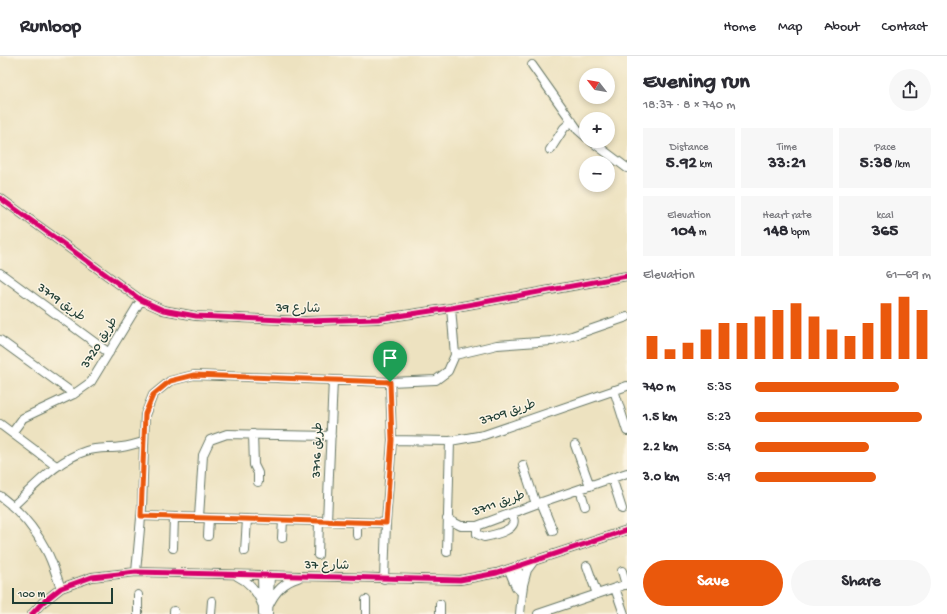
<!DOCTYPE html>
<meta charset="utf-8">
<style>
:root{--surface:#fff;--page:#f7f7f7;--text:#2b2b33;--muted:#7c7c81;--line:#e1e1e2;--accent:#ea580c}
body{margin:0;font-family:"Gochi Hand","Playpen Sans Arabic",sans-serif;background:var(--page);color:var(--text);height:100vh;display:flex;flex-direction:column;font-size:15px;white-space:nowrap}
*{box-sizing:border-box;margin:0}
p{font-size:13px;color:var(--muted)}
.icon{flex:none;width:22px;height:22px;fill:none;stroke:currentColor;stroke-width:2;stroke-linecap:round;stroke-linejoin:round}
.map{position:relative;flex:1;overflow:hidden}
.details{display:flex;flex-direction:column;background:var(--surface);width:320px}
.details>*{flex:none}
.needle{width:26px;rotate:301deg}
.buttons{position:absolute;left:579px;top:12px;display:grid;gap:8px}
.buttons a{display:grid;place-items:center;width:36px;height:36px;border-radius:50%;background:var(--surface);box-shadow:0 2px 6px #0003;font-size:20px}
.scale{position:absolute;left:12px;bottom:10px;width:101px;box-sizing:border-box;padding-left:4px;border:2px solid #1f3d34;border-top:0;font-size:11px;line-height:14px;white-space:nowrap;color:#1f3d34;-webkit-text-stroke:3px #fcf5e5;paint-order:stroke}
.pin{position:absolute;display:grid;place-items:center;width:34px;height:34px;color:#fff;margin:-41px -17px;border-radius:50% 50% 50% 0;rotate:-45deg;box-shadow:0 0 4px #0007}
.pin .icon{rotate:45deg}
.round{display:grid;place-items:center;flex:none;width:42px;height:42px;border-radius:21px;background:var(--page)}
.head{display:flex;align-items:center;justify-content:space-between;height:68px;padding:0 16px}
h1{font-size:22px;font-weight:700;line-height:30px}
.figures{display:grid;grid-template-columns:repeat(3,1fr);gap:6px;height:68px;padding:4px 16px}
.figures div{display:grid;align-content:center;border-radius:0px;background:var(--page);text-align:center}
.figures b{font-size:17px;font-weight:700}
.figures small{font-size:11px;font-weight:400}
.figures p{font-size:11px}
.chart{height:112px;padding:8px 16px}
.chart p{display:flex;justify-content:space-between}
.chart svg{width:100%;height:72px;margin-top:4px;stroke:var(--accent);stroke-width:6}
.cta{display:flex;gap:8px;margin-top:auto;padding:8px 16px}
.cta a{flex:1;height:46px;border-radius:24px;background:var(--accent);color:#fff;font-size:16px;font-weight:700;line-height:46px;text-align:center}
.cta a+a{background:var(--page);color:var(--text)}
ul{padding:0 16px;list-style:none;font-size:13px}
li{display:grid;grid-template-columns:64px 48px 1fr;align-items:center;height:30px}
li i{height:10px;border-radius:5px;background:var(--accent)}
header{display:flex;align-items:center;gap:24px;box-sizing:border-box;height:56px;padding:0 20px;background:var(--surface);border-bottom:1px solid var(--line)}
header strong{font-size:19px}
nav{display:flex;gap:22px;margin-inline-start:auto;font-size:14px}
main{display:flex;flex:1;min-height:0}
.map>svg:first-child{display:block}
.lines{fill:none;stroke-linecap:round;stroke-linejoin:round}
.minor-casing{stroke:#677765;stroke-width:10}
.minor{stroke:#fff;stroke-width:8}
.cycleway-casing{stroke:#fcf5e5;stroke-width:8}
.cycleway{stroke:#d6006c;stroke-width:5}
.route-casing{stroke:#fff;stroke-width:8}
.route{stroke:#ea580c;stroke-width:5}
.labels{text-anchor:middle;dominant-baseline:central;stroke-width:3;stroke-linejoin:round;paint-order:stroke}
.street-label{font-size:13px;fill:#1f3d34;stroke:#fcf5e5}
</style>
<header>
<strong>Runloop</strong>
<nav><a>Home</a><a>Map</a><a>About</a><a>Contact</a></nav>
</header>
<main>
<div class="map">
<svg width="627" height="558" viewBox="0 0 627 558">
<rect width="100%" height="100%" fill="#fcf5e5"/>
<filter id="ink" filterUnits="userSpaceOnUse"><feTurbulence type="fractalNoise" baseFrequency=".025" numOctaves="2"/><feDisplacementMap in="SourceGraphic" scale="8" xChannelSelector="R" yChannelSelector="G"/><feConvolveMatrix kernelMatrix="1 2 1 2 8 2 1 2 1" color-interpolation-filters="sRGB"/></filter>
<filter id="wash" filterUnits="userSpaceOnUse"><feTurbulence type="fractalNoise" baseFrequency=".012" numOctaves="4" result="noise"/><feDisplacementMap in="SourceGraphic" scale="16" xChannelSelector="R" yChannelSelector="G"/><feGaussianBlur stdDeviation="0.9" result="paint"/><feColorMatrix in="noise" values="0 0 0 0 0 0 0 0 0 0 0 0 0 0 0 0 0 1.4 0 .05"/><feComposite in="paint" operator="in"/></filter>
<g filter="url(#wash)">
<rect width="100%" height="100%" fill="#ede2c0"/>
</g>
<g filter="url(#ink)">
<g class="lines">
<!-- minor casing -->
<g class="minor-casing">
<path id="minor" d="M532,9L578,74L586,81
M591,85L627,112
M550,94L564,72L572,65
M0,142L141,244L163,254L196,260L305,265L378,263L451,252L627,220
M0,217L109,297
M0,284L74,338
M455,299L497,289L552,285L572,280L627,261
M614,334L627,375
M0,368L56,410
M12,377L23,362L74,338L91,326L141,244
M253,378L254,409L258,417V426
M392,384L450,385L484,379L627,330
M575,389L590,430
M523,409L536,448
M612,422L622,453
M580,433L585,450
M0,440C19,454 35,473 46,494C53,506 56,520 61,532
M541,446L553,475
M13,450C35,430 57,404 86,395C98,391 110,393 122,391C129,390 136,388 143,386
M141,460L386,467
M199,461L203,399L210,384L227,378L331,380
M447,463L461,470H477L536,448L627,417
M327,465L333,324
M477,470V478L484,481C494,479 524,473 510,458
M357,479V466
M208,480L209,462
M282,482L283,464
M173,492L174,461
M245,495L247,463
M447,496L450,385
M318,499L319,465
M587,510L597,538
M517,511L523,530L522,537L520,558
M509,514L516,531L522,537
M622,515L626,529
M136,516L142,451L145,359L153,339L170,325L194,319L390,326L436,324L448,315L455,299L451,252
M237,520C250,526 257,535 262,548
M262,520L263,558
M384,523L386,467L392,384L390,326
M523,529L527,514L533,506
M615,532L624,558
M269,549C275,536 284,526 298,522
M174,555V558
M32,558L42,547L61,532L92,521L136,516L460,524L497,517L627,474
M138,558V539
M211,558L212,545
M268,558L270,520
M366,558V544
M440,558V548
M538,558L627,528"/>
</g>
<!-- minor -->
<use href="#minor" class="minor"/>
<!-- cycleway casing -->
<g class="cycleway-casing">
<path id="cycleway" d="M0,142L141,244L163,254L196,260L305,265L378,263L451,252L627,220
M32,558L42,547L61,532L92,521L136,516L460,524L497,517L627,474"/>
</g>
<!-- cycleway -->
<use href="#cycleway" class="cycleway"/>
</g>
</g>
<g class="lines" filter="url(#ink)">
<!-- route casing -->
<g class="route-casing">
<path id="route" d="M194,319L390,326L392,384L386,467L141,460L145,358L153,339L170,325Z"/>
</g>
<!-- route -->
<use href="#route" class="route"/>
</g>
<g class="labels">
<!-- street labels -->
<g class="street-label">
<text transform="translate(61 247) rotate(36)">طريق 3719</text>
<text transform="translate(298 253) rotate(1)">شارع 39</text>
<text transform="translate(100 287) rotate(-58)">طريق 3720</text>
<text transform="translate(508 357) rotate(-18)">طريق 3709</text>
<text transform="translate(318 394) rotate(-88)">طريق 3716</text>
<text transform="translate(499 448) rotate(-19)">طريق 3711</text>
<text transform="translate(327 510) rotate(1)">شارع 37</text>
</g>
</g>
</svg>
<div class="buttons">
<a><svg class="needle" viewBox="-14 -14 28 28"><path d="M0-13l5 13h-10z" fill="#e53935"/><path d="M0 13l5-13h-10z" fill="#7c7c81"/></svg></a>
<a>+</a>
<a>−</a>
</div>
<div class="scale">100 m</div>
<div class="pin" style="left:390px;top:326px;background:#1e9e55"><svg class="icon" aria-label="arrive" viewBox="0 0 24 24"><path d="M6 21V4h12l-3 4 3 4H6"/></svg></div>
</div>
<section class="details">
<div class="head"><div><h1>Evening run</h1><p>18:37 · 8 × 740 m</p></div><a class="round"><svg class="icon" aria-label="share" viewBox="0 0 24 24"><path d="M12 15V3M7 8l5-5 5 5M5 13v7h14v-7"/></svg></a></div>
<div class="figures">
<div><p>Distance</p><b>5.92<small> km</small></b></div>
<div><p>Time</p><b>33:21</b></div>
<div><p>Pace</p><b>5:38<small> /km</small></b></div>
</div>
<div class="figures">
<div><p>Elevation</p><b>104<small> m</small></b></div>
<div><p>Heart rate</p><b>148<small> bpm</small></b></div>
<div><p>kcal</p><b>365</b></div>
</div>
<div class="chart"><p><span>Elevation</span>61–69 m</p>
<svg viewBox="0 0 160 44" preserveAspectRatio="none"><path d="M5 44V30M15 44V38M25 44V34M35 44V26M45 44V22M55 44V22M65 44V18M75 44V14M85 44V10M95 44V18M105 44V26M115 44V30M125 44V22M135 44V10M145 44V6M155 44V14"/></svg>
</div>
<ul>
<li><b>740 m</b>5:35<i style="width:82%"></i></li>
<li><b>1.5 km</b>5:23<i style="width:95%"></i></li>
<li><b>2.2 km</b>5:54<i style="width:65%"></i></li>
<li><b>3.0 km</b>5:49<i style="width:69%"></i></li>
</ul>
<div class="cta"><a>Save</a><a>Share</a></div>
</section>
</main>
